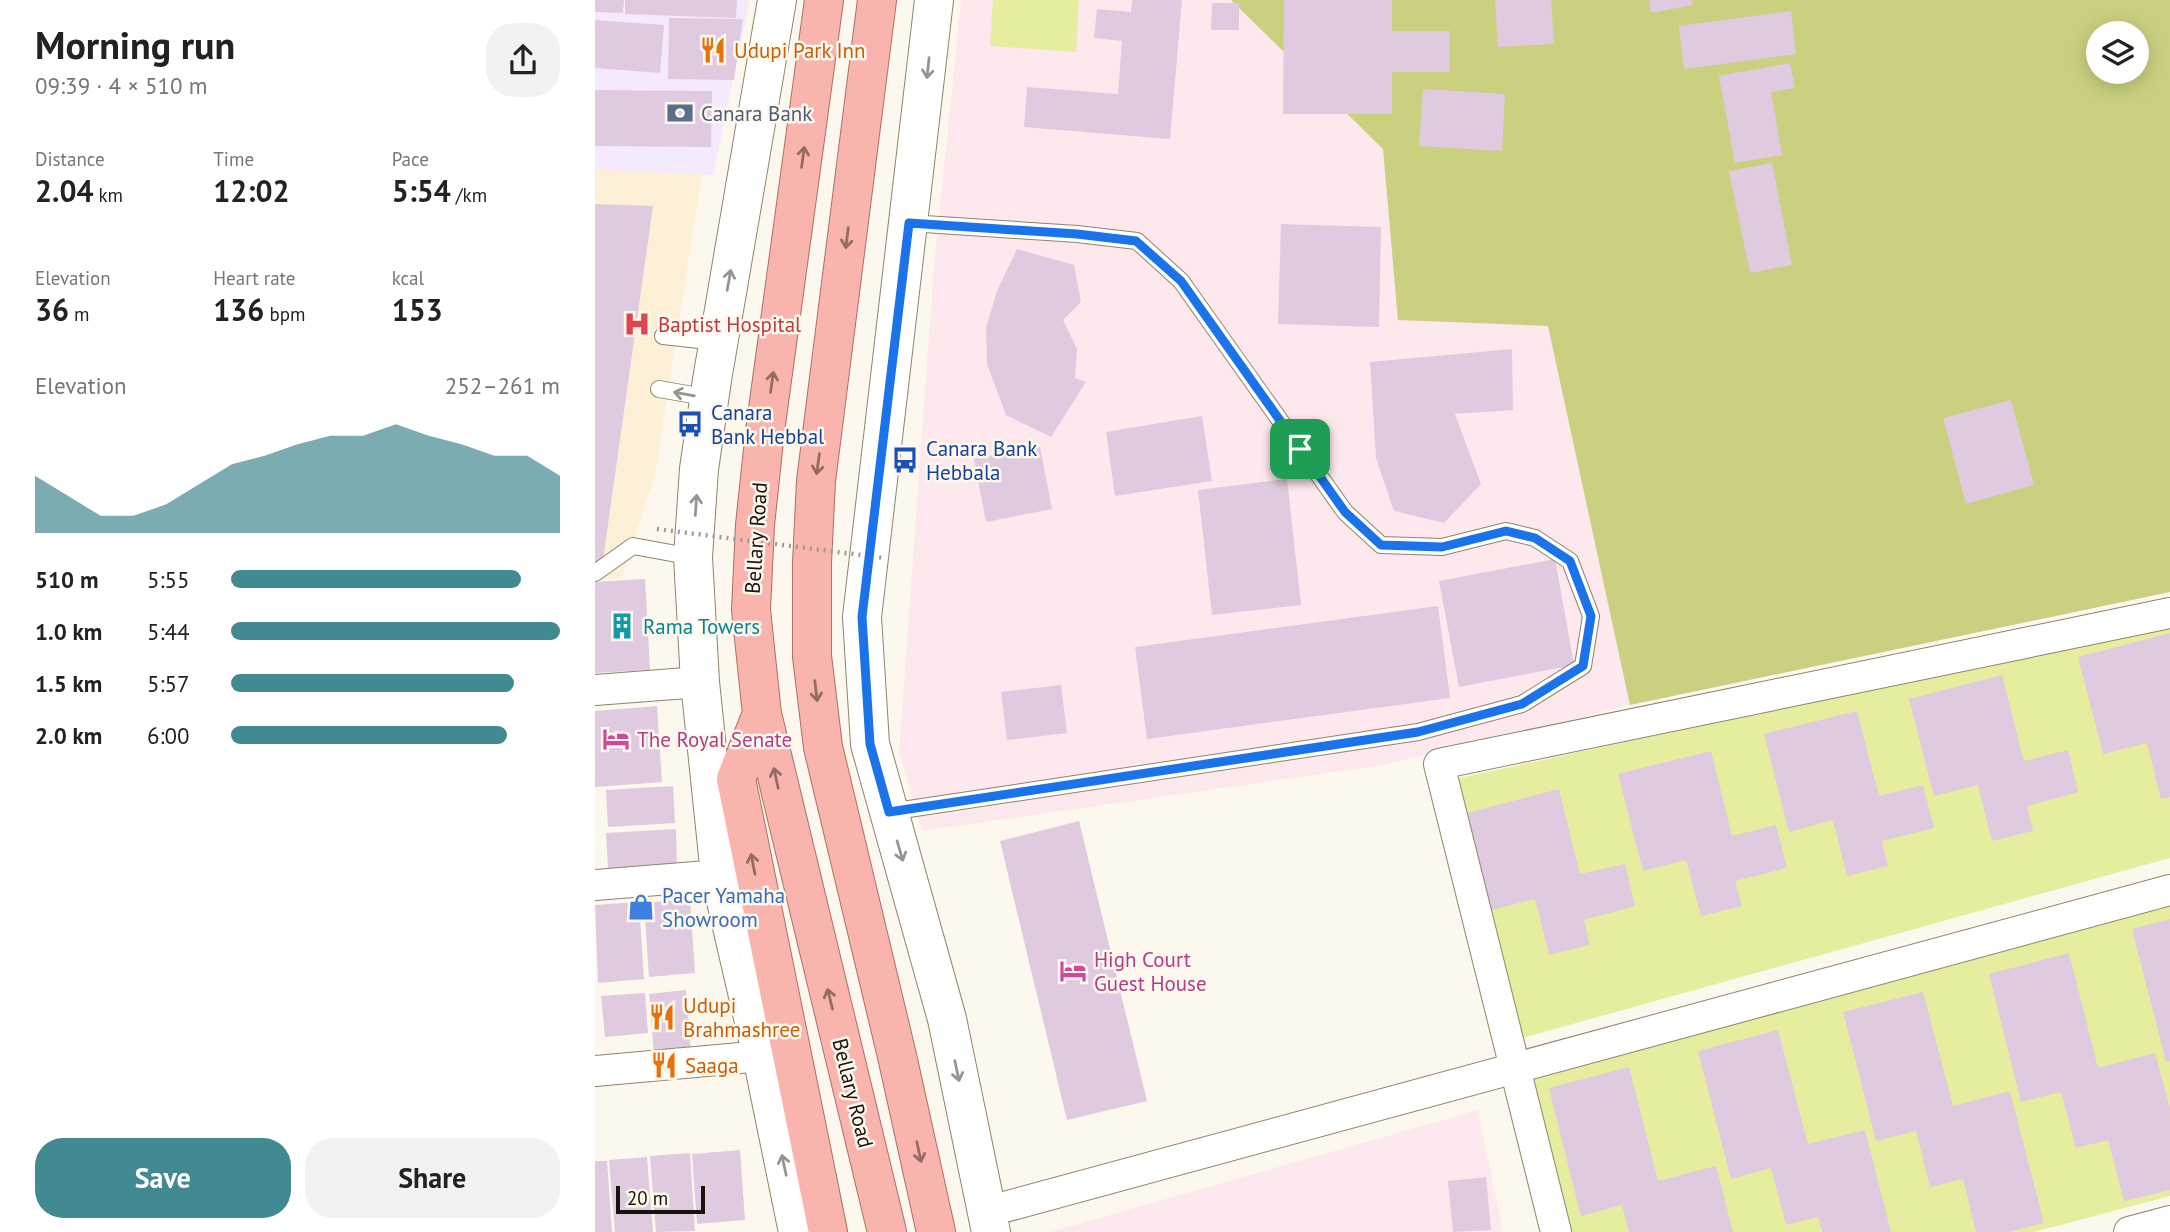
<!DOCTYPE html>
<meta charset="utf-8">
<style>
:root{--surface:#fff;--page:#f2f2f2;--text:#222;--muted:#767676;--accent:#428a91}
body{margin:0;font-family:"PT Sans",sans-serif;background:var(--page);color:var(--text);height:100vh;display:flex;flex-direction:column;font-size:26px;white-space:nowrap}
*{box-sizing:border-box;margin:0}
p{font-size:23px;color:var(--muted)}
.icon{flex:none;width:38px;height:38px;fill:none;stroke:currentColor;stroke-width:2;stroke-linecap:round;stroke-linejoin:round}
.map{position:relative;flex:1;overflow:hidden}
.side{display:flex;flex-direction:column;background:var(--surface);width:595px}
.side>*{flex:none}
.controls{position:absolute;left:1491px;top:21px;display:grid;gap:14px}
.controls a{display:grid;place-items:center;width:63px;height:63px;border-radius:50%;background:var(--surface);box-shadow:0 4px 18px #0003;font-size:35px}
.scale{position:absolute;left:21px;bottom:18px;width:89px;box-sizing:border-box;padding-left:7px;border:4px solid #17130a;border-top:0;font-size:19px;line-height:24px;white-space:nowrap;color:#17130a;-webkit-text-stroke:5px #fdf8ee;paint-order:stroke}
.pin{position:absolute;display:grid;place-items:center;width:60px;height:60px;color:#fff;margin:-30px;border-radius:14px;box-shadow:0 4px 10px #0006}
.round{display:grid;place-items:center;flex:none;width:74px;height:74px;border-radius:28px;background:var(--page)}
.headline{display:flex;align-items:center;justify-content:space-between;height:119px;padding:0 35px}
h1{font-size:38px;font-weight:800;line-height:52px}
.metrics{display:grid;grid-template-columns:repeat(3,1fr);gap:10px;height:119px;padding:7px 35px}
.metrics div{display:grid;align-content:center}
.metrics b{font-size:30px;font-weight:800}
.metrics small{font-size:19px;font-weight:400}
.metrics p{font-size:19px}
.chart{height:196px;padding:14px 35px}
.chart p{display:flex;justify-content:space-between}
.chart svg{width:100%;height:126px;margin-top:7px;fill:var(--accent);opacity:.7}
.primary-button{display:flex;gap:14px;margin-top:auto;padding:14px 35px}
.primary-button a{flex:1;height:80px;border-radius:28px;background:var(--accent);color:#fff;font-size:28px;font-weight:800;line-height:80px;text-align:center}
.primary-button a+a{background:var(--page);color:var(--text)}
ul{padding:0 35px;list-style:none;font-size:23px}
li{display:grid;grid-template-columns:112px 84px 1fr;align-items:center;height:52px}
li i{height:18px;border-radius:9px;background:var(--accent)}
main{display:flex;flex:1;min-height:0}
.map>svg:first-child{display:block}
.commercial{fill:#f5e9fe}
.built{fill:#fdf0d6}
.education{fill:#fde8ee;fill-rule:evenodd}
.green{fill:#e6ed9e}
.forest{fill:#cad07f;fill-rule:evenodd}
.building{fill:#e0cadf}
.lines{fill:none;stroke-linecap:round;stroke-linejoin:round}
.service-casing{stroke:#8f836c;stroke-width:18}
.minor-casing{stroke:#8f836c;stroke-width:32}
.tertiary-casing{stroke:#8f836c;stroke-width:40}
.trunk-casing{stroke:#aa6f67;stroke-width:40}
.service{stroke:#fff;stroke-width:16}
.minor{stroke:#fff;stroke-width:30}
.tertiary{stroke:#fff;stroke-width:38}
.trunk{stroke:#fab4ae;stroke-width:38}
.path-bridge{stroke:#a09b92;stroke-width:4.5;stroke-dasharray:2 5;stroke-linecap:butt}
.oneway{stroke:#979591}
.oneway2{stroke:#946c64}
.route-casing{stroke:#fff;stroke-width:14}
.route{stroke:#1a73e8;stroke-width:9}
.labels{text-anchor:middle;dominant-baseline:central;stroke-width:5;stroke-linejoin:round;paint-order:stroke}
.food-label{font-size:21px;fill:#c56008;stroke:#fdf8ee;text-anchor:start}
.service-label{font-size:21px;fill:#4e5e75;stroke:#fdf8ee;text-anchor:start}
.health-label{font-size:21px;fill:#be3a42;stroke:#fdf8ee;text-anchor:start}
.transit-label{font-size:21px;fill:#164399;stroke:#fdf8ee;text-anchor:start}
.street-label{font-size:21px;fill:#17130a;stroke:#fdf8ee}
.culture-label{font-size:21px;fill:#0d838f;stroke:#fdf8ee;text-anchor:start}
.hotel-label{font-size:21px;fill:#b23c85;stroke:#fdf8ee;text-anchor:start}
.shop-label{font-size:21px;fill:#366cbe;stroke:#fdf8ee;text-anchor:start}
</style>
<main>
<section class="side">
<div class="headline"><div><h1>Morning run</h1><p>09:39 · 4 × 510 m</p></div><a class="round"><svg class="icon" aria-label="share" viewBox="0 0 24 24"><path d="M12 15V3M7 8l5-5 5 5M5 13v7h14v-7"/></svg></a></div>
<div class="metrics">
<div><p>Distance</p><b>2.04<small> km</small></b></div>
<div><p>Time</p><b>12:02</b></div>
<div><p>Pace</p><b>5:54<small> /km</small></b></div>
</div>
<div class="metrics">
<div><p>Elevation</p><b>36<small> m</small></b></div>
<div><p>Heart rate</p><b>136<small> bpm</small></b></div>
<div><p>kcal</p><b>153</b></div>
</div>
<div class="chart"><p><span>Elevation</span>252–261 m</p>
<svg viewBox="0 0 160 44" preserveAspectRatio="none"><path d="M0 44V24L10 31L20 38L30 38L40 34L50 27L60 20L70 17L80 13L90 10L100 10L110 6L120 10L130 13L140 17L150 17L160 24V44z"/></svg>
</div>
<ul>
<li><b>510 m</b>5:55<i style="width:88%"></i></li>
<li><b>1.0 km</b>5:44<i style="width:100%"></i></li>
<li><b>1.5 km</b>5:57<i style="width:86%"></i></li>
<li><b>2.0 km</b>6:00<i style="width:84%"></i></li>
</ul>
<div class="primary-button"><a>Save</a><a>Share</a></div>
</section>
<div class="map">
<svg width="1575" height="1232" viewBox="0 0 1575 1232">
<rect width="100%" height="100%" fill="#fdf8ee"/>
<!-- commercial -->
<path class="commercial" d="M0,0H155L118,175L0,170Z"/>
<!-- built -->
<path class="built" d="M0,170L107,174L60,474L27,578L0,579Z"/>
<!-- education -->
<path class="education" d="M366,0H1575V592L1035,705L788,765L327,831L304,752L339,266ZM1503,33H1542V72H1503Z
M883,1110L908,1232H455Z"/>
<!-- green -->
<path class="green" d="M398,0H484L481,52L395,46Z
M1575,624V858L920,1040L855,780Z
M1575,905V1196L1439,1232H973L932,1075Z"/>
<!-- forest -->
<path class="forest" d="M636,0H1575V592L1035,705L953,326L803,320L788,149ZM1503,33H1542V72H1503Z"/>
<!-- building -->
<path class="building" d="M0,0H29L28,13L0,12Z
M30,0H142L141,18L30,14Z
M537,0H587L575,139L429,127L432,87L523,94L527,41L499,38L502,9L536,12Z
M689,0H797V31H855V72H797V114H688Z
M900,0H956L959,44L903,47Z
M1054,0H1097L1098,5L1056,13Z
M617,3H644V30H616Z
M1196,11L1201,54L1089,69L1084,26Z
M74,18L148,19L139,80L73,79Z
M0,20L69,25L65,73L0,68Z
M1195,63L1200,88L1176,92L1187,155L1140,163L1124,76Z
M828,89L910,94L907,151L824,146Z
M0,90L117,91L116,147L0,146Z
M1177,163L1197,265L1155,273L1134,171Z
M0,204L58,206L7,567L0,566Z
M686,224L786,227L784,327L683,324Z
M422,249L479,265L486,302L468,320L482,349L480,378L491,382L456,437L411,415L392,364L391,328L402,291Z
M917,349L918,410L860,414L886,484L849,523L799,511L781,458L775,362Z
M1416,400L1439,485L1371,504L1348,418Z
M607,416L617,481L520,496L511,432Z
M445,447L457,509L391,522L379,459Z
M692,479L706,605L617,615L603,490Z
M960,559L979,665L864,687L844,581Z
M50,579L55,670L0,673V582Z
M843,606L855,698L552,739L540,647Z
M1575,633V797L1566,799L1552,743L1508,754L1483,657Z
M1407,675L1429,761L1473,750L1483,792L1432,806L1438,831L1397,841L1383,785L1339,796L1314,699Z
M466,685L472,733L412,740L406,692Z
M62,706L67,782L0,787V711Z
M1262,711L1284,796L1328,785L1339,828L1287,841L1293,866L1252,876L1238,820L1194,832L1169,734Z
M1116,751L1137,836L1181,825L1192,868L1140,881L1147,906L1106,916L1091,860L1048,871L1023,774Z
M78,786L80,823L13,827L11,790Z
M964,789L985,874L1030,864L1040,906L989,920L995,945L954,955L940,899L896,910L872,813Z
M484,821L552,1101L472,1120L405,841Z
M81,829L82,866L13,869L11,833Z
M95,899L100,973L54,977L49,903Z
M44,902L49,979L3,983L0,905Z
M1575,919V1061L1571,1062L1537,929Z
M1474,953L1503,1068L1560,1053L1575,1109V1190L1529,1201L1513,1140L1481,1148L1466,1092L1426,1102L1394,974Z
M91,990L96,1051L59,1054L54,994Z
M1328,992L1358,1106L1415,1091L1449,1223L1413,1232H1381L1368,1179L1335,1187L1321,1131L1281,1141L1248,1012Z
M50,993L53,1033L10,1037L6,996Z
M1183,1030L1213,1144L1270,1130L1296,1232H1227L1223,1217L1191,1225L1176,1168L1136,1179L1103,1051Z
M1034,1067L1063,1181L1121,1166L1138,1232H1034L1027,1205L986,1216L954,1088Z
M145,1150L150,1220L102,1224L97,1154Z
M95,1153L100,1231L61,1232L55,1156Z
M52,1157L58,1232H20L14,1160Z
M0,1161H12L17,1232H0Z
M891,1177L896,1230L858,1232L853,1181Z"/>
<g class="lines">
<!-- service casing -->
<g class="service-casing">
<path id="service" d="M68,336L123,342
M64,389L115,398
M0,573L38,546L98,557
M294,812L823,732L927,704L988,666L996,616L975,561L940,538L911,531L847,547L786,545L750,512L586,281L542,241L482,234L314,223"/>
</g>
<!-- minor casing -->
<g class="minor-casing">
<path id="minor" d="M0,690L105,682
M0,885L125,875
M0,1071L167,1056
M391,1212L1575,890
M961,1232L844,764L1575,613
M1534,1232L1575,1221"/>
</g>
<!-- tertiary casing -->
<g class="tertiary-casing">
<path id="tertiary" d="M182,0L117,380L104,469L98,557L105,682L125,875L167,1056L203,1232
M339,0L267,617L275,744L352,1019L396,1232"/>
</g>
<!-- trunk casing -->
<g class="trunk-casing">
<path id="trunk" d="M229,0L170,431L160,525L156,610L167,714L292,1232
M282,0L221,481L217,563V656L228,747L302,1056L341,1232
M167,714L141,779L233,1232"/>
</g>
<!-- service -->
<use href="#service" class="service"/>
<!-- minor -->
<use href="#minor" class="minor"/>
<!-- tertiary -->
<use href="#tertiary" class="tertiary"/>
<!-- trunk -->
<use href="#trunk" class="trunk"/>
<!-- path-bridge -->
<path class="path-bridge" d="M62,529L289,558"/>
</g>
<!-- one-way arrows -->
<defs><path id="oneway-shaft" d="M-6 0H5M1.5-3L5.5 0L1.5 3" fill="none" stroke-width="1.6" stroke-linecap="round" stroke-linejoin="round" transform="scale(1.75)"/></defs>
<g class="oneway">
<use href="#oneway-shaft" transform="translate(333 68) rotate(96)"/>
<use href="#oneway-shaft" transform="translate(134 280) rotate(-80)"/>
<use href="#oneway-shaft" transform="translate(89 394) rotate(-170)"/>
<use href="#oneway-shaft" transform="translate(101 505) rotate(-86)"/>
<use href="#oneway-shaft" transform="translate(305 851) rotate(74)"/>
<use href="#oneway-shaft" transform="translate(362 1071) rotate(78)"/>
<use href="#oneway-shaft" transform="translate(189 1165) rotate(-102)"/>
</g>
<g class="oneway2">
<use href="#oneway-shaft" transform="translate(208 157) rotate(-82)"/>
<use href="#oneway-shaft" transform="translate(252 238) rotate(97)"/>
<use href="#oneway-shaft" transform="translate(177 382) rotate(-82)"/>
<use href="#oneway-shaft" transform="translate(223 464) rotate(98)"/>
<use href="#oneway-shaft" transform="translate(221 691) rotate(83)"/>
<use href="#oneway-shaft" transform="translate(181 778) rotate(-102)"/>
<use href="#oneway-shaft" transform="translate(158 864) rotate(-101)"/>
<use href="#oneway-shaft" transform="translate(235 999) rotate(-104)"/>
<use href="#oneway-shaft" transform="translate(324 1152) rotate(78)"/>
</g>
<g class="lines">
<!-- route casing -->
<g class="route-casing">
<path id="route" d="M314,223L482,234L541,241L586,281L750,512L786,545L847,547L911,531L940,538L975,561L996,616L988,666L927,704L823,732L294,812L275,744L267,617Z"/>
</g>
<!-- route -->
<use href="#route" class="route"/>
</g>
<!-- icons -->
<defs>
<g id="restaurant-bare" transform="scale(2.1)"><path d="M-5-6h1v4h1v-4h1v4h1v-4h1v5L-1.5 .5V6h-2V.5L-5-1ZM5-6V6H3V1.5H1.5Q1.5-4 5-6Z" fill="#e8710a" stroke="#fdf8ee" stroke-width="2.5" paint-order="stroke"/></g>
<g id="bank-bare" transform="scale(2.1)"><path d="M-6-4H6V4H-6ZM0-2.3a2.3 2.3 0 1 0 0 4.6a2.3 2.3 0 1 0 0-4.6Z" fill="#5c6f8a" stroke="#fdf8ee" stroke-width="2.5" paint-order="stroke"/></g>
<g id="hospital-bare" transform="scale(2.1)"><path d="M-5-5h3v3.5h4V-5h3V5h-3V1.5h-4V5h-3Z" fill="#e0444e" stroke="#fdf8ee" stroke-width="2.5" paint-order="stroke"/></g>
<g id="bus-bare" transform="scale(2.1)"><path d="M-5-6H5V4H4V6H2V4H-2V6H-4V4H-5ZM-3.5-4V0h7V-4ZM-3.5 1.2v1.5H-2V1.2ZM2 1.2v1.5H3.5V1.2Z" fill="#1a4fb4" stroke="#fdf8ee" stroke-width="2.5" paint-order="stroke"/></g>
<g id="building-bare" transform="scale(2.1)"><path d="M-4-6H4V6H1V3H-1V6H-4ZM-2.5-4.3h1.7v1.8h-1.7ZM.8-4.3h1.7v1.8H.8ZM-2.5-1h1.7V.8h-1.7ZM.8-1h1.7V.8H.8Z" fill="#0f9aa8" stroke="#fdf8ee" stroke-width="2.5" paint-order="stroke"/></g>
<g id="hotel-bare" transform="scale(2.1)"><path d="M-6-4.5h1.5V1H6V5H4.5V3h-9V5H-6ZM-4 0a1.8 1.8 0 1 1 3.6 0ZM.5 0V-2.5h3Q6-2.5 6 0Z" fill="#d1479c" stroke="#fdf8ee" stroke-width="2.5" paint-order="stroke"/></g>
<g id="shop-bare" transform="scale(2.1)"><path d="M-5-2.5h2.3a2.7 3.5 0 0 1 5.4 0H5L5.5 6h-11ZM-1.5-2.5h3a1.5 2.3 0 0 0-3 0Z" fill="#3f7fe0" stroke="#fdf8ee" stroke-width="2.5" paint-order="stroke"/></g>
</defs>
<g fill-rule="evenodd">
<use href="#restaurant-bare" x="118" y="50"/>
<use href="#bank-bare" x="85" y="113"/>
<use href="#hospital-bare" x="42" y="324"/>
<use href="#bus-bare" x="95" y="424"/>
<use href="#bus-bare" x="310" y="460"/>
<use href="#building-bare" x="27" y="626"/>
<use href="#hotel-bare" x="21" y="739"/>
<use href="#shop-bare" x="46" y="907"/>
<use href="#hotel-bare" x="478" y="971"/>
<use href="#restaurant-bare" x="67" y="1017"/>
<use href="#restaurant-bare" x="69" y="1065"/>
</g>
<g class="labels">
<!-- food labels -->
<g class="food-label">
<text x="139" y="50">Udupi Park Inn</text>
<text x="88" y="1005">Udupi<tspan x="88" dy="24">Brahmashree</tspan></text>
<text x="90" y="1065">Saaga</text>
</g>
<!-- service labels -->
<g class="service-label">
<text x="106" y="113">Canara Bank</text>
</g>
<!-- health labels -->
<g class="health-label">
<text x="63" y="324">Baptist Hospital</text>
</g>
<!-- transit labels -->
<g class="transit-label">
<text x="116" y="412">Canara<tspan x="116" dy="24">Bank Hebbal</tspan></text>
<text x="331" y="448">Canara Bank<tspan x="331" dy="24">Hebbala</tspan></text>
</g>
<!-- street labels -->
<g class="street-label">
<text transform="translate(161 538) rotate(-86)">Bellary Road</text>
<text transform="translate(258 1093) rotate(76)">Bellary Road</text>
</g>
<!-- culture labels -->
<g class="culture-label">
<text x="48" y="626">Rama Towers</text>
</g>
<!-- hotel labels -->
<g class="hotel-label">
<text x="42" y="739">The Royal Senate</text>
<text x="499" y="959">High Court<tspan x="499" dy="24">Guest House</tspan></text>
</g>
<!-- shop labels -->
<g class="shop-label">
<text x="67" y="895">Pacer Yamaha<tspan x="67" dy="24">Showroom</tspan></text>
</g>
</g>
</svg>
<div class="controls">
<a><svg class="icon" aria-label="layers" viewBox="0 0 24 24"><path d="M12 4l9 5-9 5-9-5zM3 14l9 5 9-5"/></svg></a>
</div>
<div class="scale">20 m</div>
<div class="pin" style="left:705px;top:449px;background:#1e9e55"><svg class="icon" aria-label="arrive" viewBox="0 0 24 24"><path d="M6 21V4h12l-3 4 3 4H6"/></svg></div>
</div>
</main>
